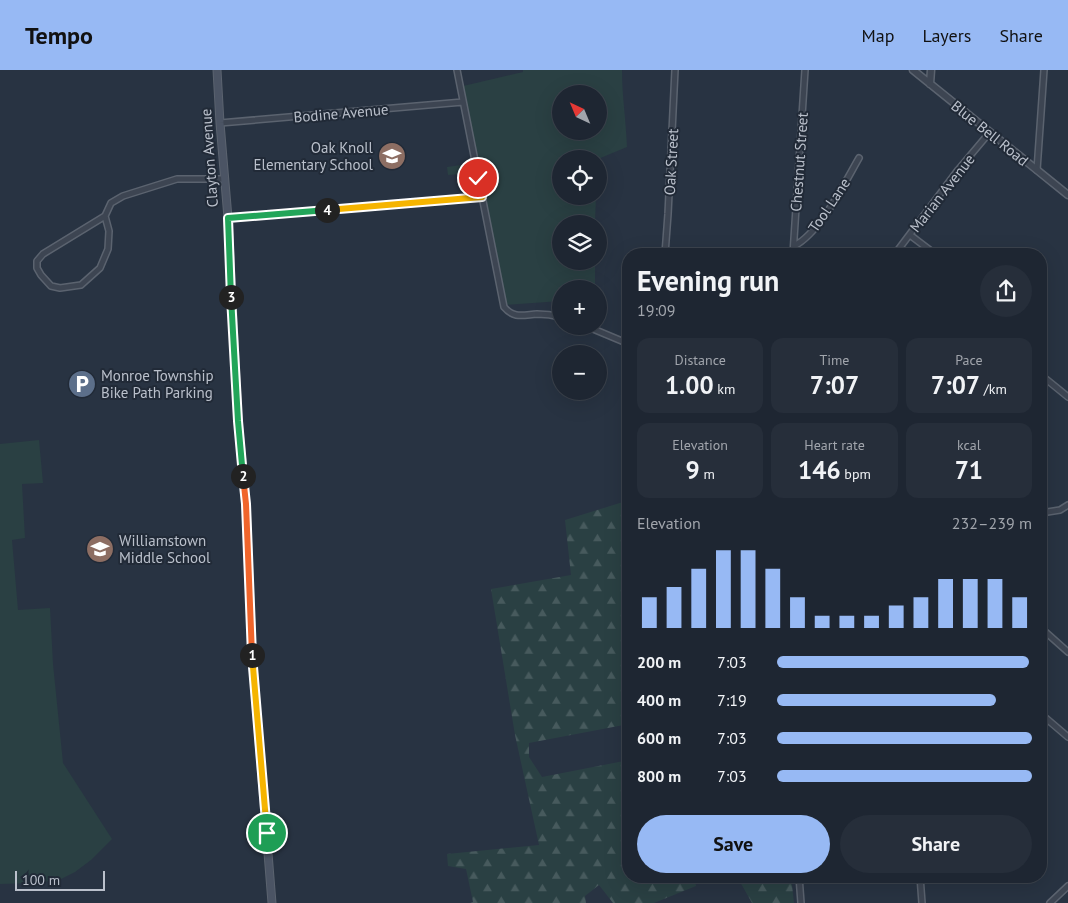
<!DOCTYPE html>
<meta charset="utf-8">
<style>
:root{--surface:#1e2632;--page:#262e3a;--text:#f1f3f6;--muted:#a1a5ac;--line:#3c434d;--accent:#97b9f4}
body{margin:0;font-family:"PT Sans",sans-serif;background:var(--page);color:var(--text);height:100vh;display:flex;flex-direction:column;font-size:19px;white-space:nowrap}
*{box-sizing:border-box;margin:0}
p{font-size:16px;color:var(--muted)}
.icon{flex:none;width:28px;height:28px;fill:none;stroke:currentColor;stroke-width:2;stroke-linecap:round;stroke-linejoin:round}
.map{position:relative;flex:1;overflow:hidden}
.sheet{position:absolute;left:622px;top:178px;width:425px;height:635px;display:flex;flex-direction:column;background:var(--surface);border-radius:20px;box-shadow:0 5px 20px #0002,0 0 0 1px var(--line)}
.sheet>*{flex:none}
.needle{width:32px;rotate:316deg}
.fabs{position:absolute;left:552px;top:15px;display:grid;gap:10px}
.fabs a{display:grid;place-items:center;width:55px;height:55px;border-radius:50%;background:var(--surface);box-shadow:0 5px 20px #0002,0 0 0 1px var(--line);font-size:25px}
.scale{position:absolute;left:15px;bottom:12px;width:90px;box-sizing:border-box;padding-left:5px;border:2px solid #bac0cb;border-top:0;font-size:14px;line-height:18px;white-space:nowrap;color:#bac0cb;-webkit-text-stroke:4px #212a37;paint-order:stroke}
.pin{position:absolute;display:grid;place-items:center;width:42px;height:42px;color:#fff;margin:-21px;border:2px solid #fff;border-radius:50%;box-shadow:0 1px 5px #0007}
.km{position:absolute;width:25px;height:25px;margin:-12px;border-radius:50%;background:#222;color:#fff;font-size:14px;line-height:25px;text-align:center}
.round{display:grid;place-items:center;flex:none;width:52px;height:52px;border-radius:26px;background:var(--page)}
.headline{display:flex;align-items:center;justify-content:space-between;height:85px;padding:0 15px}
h1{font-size:28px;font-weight:800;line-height:38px}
.metrics{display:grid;grid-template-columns:repeat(3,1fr);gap:8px;height:85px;padding:5px 15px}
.metrics div{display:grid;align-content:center;border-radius:12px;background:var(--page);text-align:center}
.metrics b{font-size:25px;font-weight:800}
.metrics small{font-size:14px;font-weight:400}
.metrics p{font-size:14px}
.chart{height:140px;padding:10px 15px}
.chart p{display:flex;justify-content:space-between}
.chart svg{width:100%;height:90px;margin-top:5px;stroke:var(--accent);stroke-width:6}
.action{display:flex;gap:10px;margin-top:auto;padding:10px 15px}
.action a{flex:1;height:58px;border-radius:30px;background:var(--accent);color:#111;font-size:20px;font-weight:800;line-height:58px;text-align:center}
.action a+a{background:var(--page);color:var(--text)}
ul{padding:0 15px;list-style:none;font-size:16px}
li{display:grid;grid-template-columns:80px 60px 1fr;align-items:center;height:38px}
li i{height:12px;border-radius:6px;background:var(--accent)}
header{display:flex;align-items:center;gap:30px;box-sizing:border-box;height:70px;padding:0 25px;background:var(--accent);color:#111}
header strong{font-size:24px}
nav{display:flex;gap:28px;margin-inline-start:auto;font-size:18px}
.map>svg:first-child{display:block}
.forest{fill:url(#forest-firs)}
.park{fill:#2a4043;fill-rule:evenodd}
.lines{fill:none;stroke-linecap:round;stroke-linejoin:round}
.minor-casing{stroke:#5b636f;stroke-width:8}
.tertiary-casing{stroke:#5b636f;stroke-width:9}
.secondary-casing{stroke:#5b636f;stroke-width:9}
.minor{stroke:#3d4552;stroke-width:5}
.tertiary{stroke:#3d4552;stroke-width:6}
.secondary{stroke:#4b5464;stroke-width:7}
.split-1-casing{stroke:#fff;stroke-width:10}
.split-2-casing{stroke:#fff;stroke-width:10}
.split-3-casing{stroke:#fff;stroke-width:10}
.split-4-casing{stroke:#fff;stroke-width:10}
.split-5-casing{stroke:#fff;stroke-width:10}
.split-1{stroke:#f5b400;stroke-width:6}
.split-2{stroke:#f0652b;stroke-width:6}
.split-3{stroke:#22a559;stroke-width:6}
.split-4{stroke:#22a559;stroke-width:6}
.split-5{stroke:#f5b400;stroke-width:6}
.labels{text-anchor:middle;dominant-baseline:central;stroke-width:4;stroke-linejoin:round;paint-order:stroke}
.street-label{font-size:15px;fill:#bac0cb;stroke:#212a37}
.poi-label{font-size:15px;fill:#bac0cb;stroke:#212a37;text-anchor:start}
</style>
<header>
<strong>Tempo</strong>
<nav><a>Map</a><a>Layers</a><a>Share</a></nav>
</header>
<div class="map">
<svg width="1068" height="833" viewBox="0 0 1068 833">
<defs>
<pattern id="forest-firs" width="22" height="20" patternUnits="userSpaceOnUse" patternTransform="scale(1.25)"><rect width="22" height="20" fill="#2a4043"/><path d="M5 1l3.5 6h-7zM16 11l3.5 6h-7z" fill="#475a5d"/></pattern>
</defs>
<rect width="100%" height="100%" fill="#283342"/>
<!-- forest -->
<path class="forest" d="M623,421H629V654L529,673V687L542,707L629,690V806H694L696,816L654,833H613L599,815L585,826L586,833H470L473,832L466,799L448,796L447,784L539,775L515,665L491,519L571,505L565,450L623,432Z
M742,806H791L794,833H752L739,810Z"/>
<!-- park -->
<path class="park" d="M523,0H622C622,26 626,51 627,77L598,89H561V126H596L595,154H561V191H595V219H561V231L504,235L459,17L523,2ZM561,24H599V61H561Z
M461,95V104L448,105L447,97Z
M39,370L43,413L22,414L25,468L12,470L18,540L50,538L53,594L63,693L112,769L91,790L75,802L59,810L34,813L0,814V374Z"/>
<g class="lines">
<!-- minor casing -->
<g class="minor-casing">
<path id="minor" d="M457,0L504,237C514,249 523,245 537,244C545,244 553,245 561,247
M220,53L463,32
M1037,100L1044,0
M105,146L109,161L108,179L100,198L81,215L60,218L51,216L41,205L37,198V191L43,184L105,146L111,133L123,126L177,109H224
M228,148L482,127
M910,165L935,184
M794,176C820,163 844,114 859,88
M665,184L668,144L675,0
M793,184L805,0
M895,184L958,100L990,62
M586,256L629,274
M1041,305L1068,327
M1041,443L1060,440L1068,435
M1041,558L1068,582
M1041,644L1068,667
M799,806L801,833
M920,806L922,833
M1050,833L1068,816"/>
</g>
<!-- tertiary casing -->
<g class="tertiary-casing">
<path id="tertiary" d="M913,0L1068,125
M930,14L931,0"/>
</g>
<!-- secondary casing -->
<g class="secondary-casing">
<path id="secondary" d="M217,0L220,53L228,148L238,351L246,434L252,583L272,833"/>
</g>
<!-- minor -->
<use href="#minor" class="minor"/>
<!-- tertiary -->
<use href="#tertiary" class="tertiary"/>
<!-- secondary -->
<use href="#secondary" class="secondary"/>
</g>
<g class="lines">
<!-- split-1 casing -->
<g class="split-1-casing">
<path id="split-1" d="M252,585L267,763"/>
</g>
<!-- split-2 casing -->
<g class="split-2-casing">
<path id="split-2" d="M243,406L246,434L252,585"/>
</g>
<!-- split-3 casing -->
<g class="split-3-casing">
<path id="split-3" d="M231,227L238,351L243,406"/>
</g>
<!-- split-4 casing -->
<g class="split-4-casing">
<path id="split-4" d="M231,227L228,148L327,140"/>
</g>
<!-- split-5 casing -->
<g class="split-5-casing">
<path id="split-5" d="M327,140L482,127L478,108"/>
</g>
<!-- split-1 -->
<use href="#split-1" class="split-1"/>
<!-- split-2 -->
<use href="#split-2" class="split-2"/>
<!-- split-3 -->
<use href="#split-3" class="split-3"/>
<!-- split-4 -->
<use href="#split-4" class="split-4"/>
<!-- split-5 -->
<use href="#split-5" class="split-5"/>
</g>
<!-- icons -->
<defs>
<g id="school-disc" transform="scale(1.4375)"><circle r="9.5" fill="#8d6e63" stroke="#212a37"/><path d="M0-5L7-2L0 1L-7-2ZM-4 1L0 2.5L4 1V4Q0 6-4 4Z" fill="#fff"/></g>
<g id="parking-disc" transform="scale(1.4375)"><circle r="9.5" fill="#5c6f8a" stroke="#212a37"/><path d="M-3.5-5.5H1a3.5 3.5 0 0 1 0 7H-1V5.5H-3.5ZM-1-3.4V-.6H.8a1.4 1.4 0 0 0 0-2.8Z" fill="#fff"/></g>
</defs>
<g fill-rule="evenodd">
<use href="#school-disc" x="392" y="86"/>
<use href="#parking-disc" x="82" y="314"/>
<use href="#school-disc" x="100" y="479"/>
</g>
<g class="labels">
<!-- street labels -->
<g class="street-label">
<text transform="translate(341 43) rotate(-5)">Bodine Avenue</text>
<text transform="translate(990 63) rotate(39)">Blue Bell Road</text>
<text transform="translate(209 88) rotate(-94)">Clayton Avenue</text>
<text transform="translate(671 92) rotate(-87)">Oak Street</text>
<text transform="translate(799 92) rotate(-86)">Chestnut Street</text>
<text transform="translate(942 123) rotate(-52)">Marian Avenue</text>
<text transform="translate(829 135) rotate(-56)">Tool Lane</text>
</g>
<!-- poi labels -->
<g class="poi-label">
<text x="373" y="77" text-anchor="end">Oak Knoll<tspan x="373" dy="17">Elementary School</tspan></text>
<text x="101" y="305">Monroe Township<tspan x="101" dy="17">Bike Path Parking</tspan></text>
<text x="119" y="470">Williamstown<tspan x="119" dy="17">Middle School</tspan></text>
</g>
</g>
</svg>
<div class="fabs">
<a><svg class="needle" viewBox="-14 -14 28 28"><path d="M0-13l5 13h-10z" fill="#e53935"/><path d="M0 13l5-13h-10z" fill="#a1a5ac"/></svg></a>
<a><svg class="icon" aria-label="locate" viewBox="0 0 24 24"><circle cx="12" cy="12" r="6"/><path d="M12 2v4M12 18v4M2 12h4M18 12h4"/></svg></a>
<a><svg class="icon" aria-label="layers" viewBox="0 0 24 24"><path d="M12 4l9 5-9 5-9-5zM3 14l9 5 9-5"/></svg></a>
<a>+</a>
<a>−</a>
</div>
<div class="scale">100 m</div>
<div class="pin" style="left:267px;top:763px;background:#1e9e55"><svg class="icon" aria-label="arrive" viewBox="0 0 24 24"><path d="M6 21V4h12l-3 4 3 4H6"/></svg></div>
<div class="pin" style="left:478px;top:108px;background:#d93025"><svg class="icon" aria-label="check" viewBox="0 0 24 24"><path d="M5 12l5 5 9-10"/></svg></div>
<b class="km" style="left:252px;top:585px">1</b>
<b class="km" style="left:243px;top:406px">2</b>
<b class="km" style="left:231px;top:227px">3</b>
<b class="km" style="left:327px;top:140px">4</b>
<section class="sheet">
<div class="headline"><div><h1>Evening run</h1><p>19:09</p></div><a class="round"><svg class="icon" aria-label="share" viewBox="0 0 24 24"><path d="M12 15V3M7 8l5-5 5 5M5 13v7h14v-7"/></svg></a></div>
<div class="metrics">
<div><p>Distance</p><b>1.00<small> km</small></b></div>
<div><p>Time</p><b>7:07</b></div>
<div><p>Pace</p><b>7:07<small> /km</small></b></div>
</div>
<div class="metrics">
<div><p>Elevation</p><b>9<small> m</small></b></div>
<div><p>Heart rate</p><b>146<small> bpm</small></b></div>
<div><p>kcal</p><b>71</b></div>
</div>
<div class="chart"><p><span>Elevation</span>232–239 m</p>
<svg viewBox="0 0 160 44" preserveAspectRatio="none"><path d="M5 44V29M15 44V24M25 44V15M35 44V6M45 44V6M55 44V15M65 44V29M75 44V38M85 44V38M95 44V38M105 44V33M115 44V29M125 44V20M135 44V20M145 44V20M155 44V29"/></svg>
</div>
<ul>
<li><b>200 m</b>7:03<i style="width:99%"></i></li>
<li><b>400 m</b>7:19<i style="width:86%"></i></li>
<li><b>600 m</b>7:03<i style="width:100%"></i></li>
<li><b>800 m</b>7:03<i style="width:100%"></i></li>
</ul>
<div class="action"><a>Save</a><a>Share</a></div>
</section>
</div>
